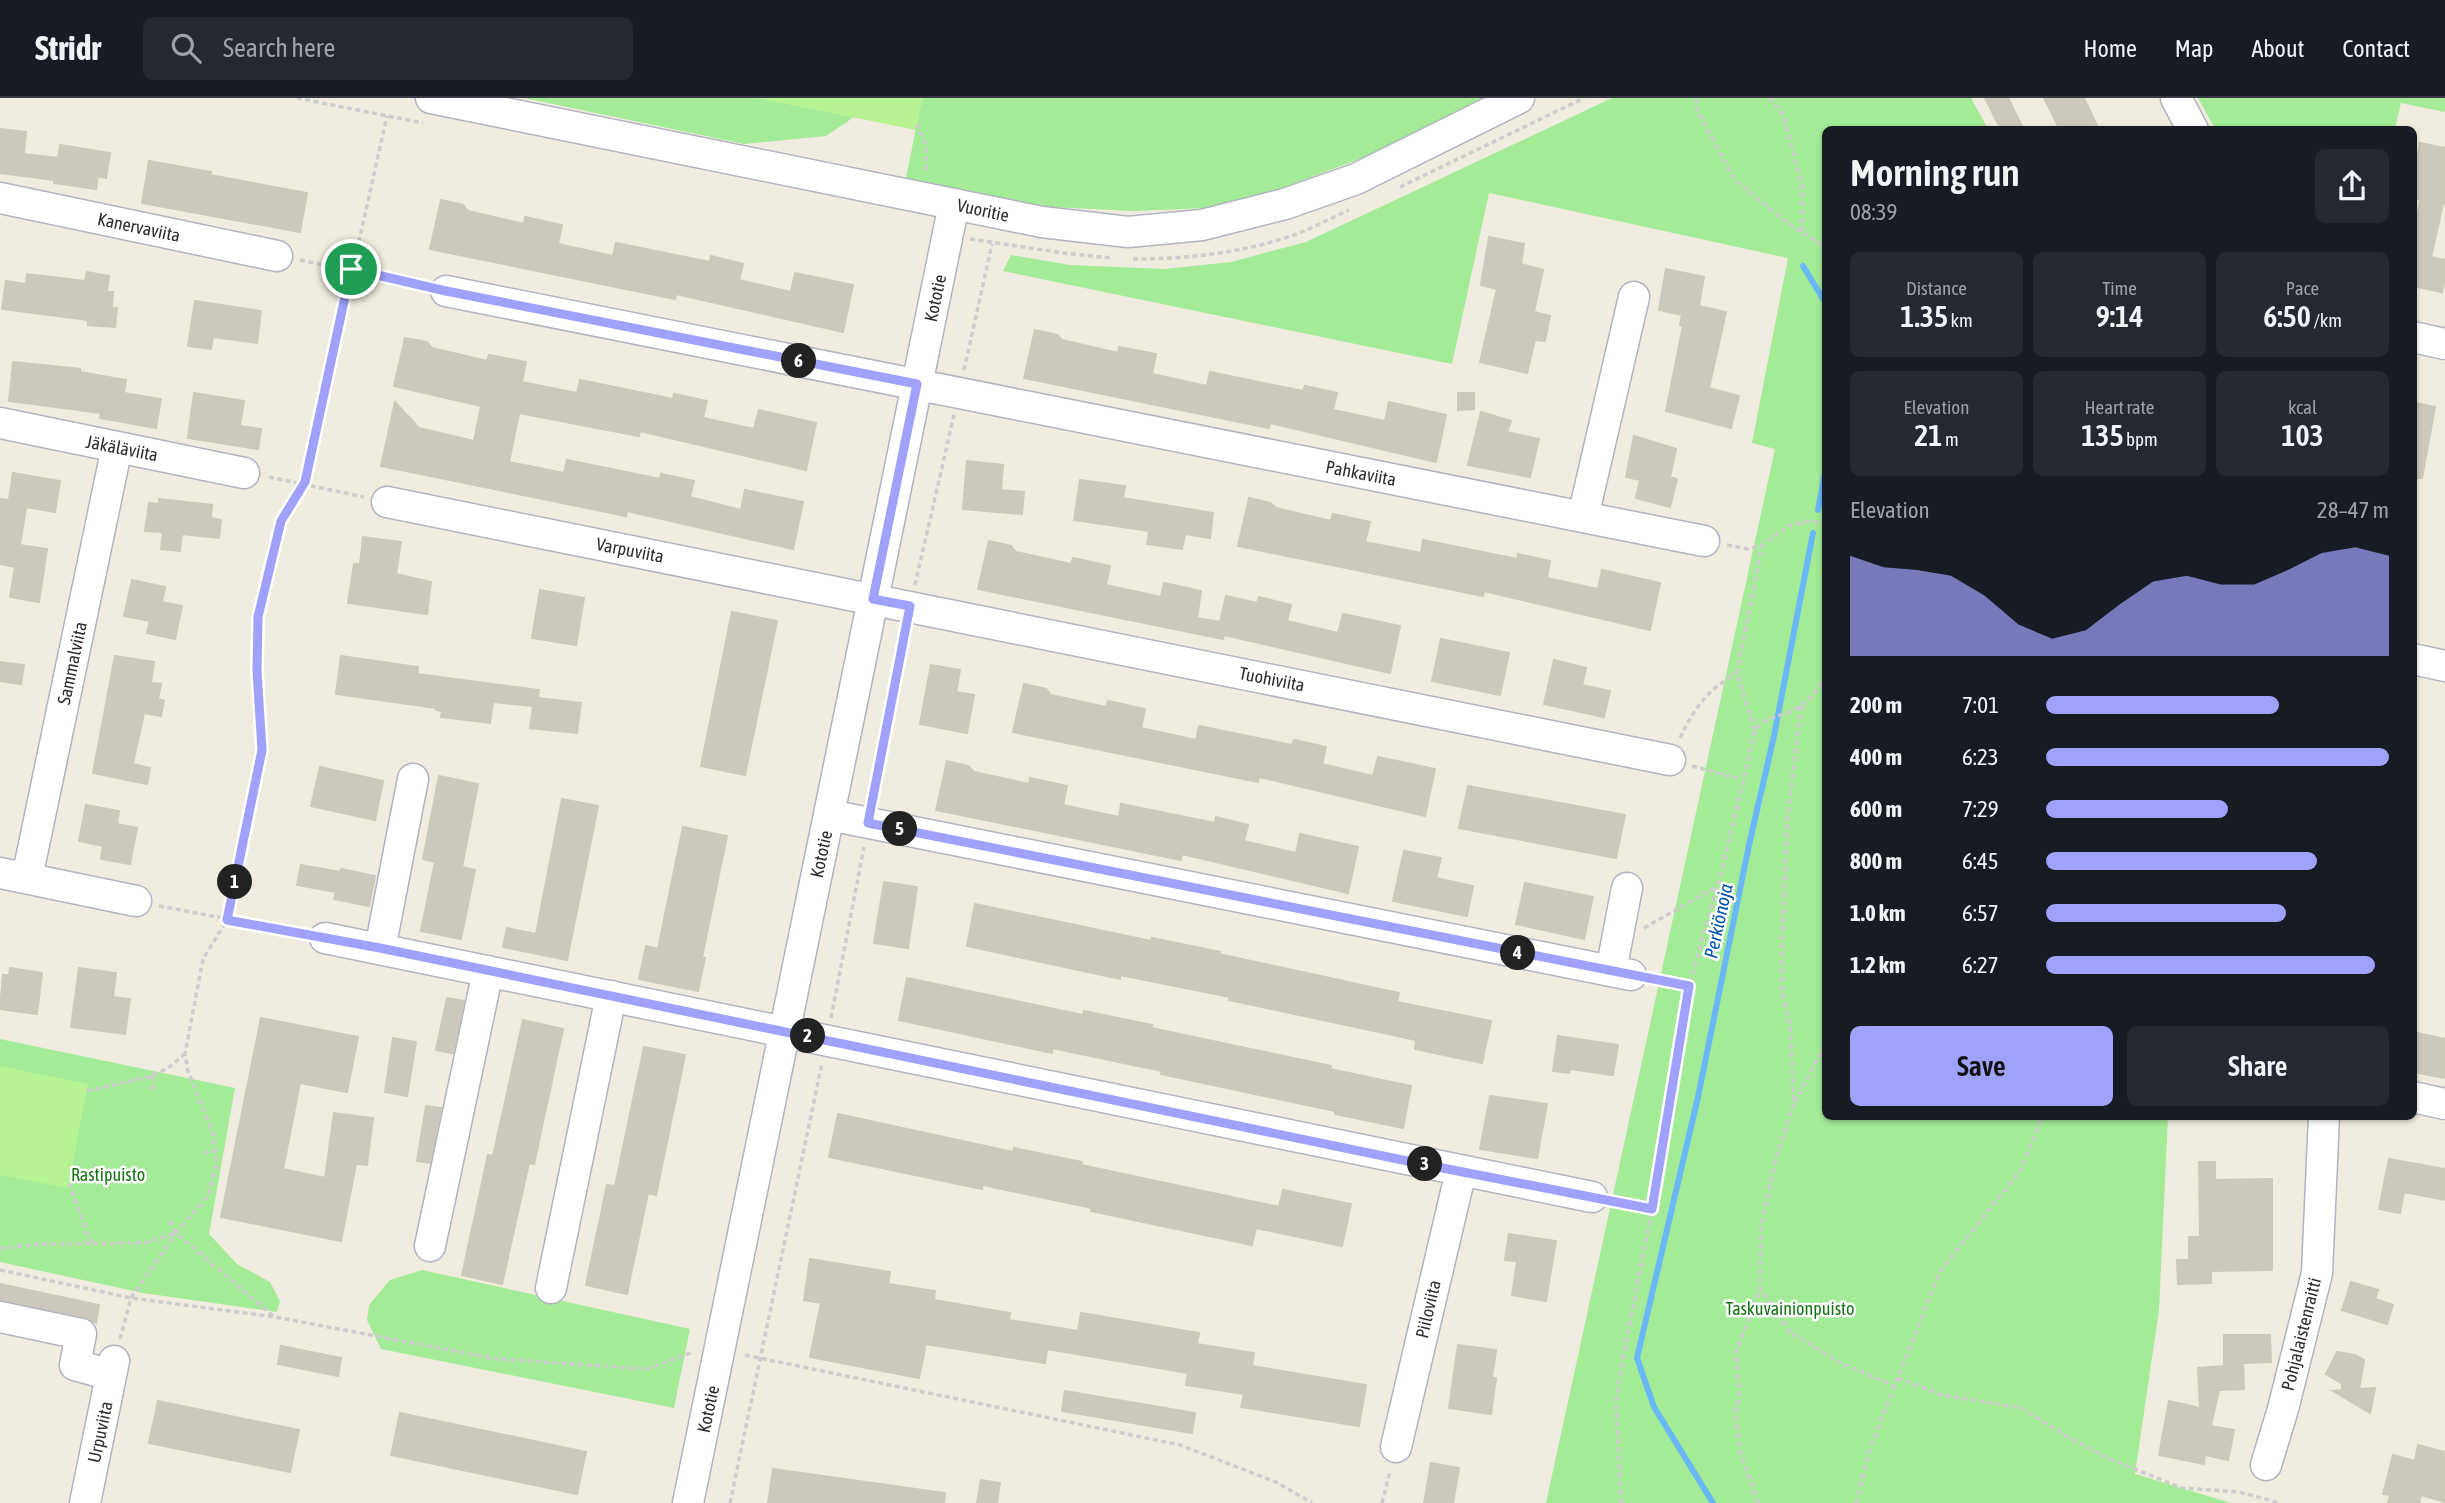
<!DOCTYPE html>
<meta charset="utf-8">
<style>
:root{--surface:#171b24;--page:#242831;--text:#f1f3f6;--muted:#9ea1a6;--line:#363941;--accent:#a0a1fa}
body{margin:0;font-family:"Asap Condensed",sans-serif;background:var(--page);color:var(--text);height:100vh;display:flex;flex-direction:column;font-size:26px;white-space:nowrap}
*{box-sizing:border-box;margin:0}
p{font-size:23px;color:var(--muted)}
.icon{flex:none;width:38px;height:38px;fill:none;stroke:currentColor;stroke-width:2;stroke-linecap:round;stroke-linejoin:round}
.map{position:relative;flex:1;overflow:hidden}
.sheet{position:absolute;left:1822px;top:28px;width:595px;height:994px;display:flex;flex-direction:column;background:var(--surface);border-radius:10px;box-shadow:0 2px 5px #0004}
.sheet>*{flex:none}
.pin{position:absolute;display:grid;place-items:center;width:60px;height:60px;color:#fff;margin:-30px;border:4px solid #fff;border-radius:50%;box-shadow:0 2px 7px #0007}
.km{position:absolute;width:35px;height:35px;margin:-18px;border-radius:50%;background:#222;color:#fff;font-size:19px;line-height:35px;text-align:center}
.round{display:grid;place-items:center;flex:none;width:74px;height:74px;border-radius:10px;background:var(--page)}
.summary{display:flex;align-items:center;justify-content:space-between;height:119px;padding:0 28px}
h1{font-size:38px;font-weight:600;line-height:52px}
.metrics{display:grid;grid-template-columns:repeat(3,1fr);gap:10px;height:119px;padding:7px 28px}
.metrics div{display:grid;align-content:center;border-radius:10px;background:var(--page);text-align:center}
.metrics b{font-size:30px;font-weight:600}
.metrics small{font-size:19px;font-weight:400}
.metrics p{font-size:19px}
.chart{height:196px;padding:14px 28px}
.chart p{display:flex;justify-content:space-between}
.chart svg{width:100%;height:126px;margin-top:7px;fill:var(--accent);opacity:.7}
.cta{display:flex;gap:14px;margin-top:auto;padding:14px 28px}
.cta a{flex:1;height:80px;border-radius:10px;background:var(--accent);color:#111;font-size:28px;font-weight:600;line-height:80px;text-align:center}
.cta a+a{background:var(--page);color:var(--text)}
ul{padding:0 28px;list-style:none;font-size:23px}
li{display:grid;grid-template-columns:112px 84px 1fr;align-items:center;height:52px}
li i{height:18px;border-radius:9px;background:var(--accent)}
header{display:flex;align-items:center;gap:42px;box-sizing:border-box;height:98px;padding:0 35px;background:var(--surface);border-bottom:2px solid var(--line)}
header strong{font-size:33px}
nav{display:flex;gap:38px;margin-inline-start:auto;font-size:24px}
.search{width:490px;height:63px;background:var(--page);display:flex;align-items:center;gap:18px;box-sizing:border-box;padding:0 24px;border-radius:10px;color:var(--muted);font-size:26px}
.map>svg:first-child{display:block}
.green{fill:#a3eb97}
.pitch{fill:#b7f392}
.lines{fill:none;stroke-linecap:round;stroke-linejoin:round}
.stream{stroke:#69b8fa;stroke-width:6}
.building{fill:#ccc8be;stroke:#ccc9b8;stroke-width:2}
.minor-casing{stroke:#b3b3c2;stroke-width:33}
.path{stroke:#cdcdcd;stroke-width:3.5;stroke-dasharray:5 3.5;stroke-linecap:butt}
.minor{stroke:#fff;stroke-width:30}
.route-casing{stroke:#fff;stroke-width:14}
.route{stroke:#a0a1fa;stroke-width:9}
.labels{text-anchor:middle;dominant-baseline:central;stroke-width:5;stroke-linejoin:round;paint-order:stroke}
.street-label{font-size:18px;fill:#2d2d2d;stroke:#fff}
.park-label{font-size:18px;fill:#157414;stroke:#fff}
.water-label{font-size:19px;font-style:italic;fill:#0051ae;stroke:#fff}
</style>
<header>
<strong>Stridr</strong>
<div class="search"><svg class="icon" aria-label="search" viewBox="0 0 24 24"><circle cx="10" cy="10" r="6"/><path d="M15 15l6 6"/></svg>Search here</div>
<nav><a>Home</a><a>Map</a><a>About</a><a>Contact</a></nav>
</header>
<div class="map">
<svg width="2445" height="1405" viewBox="0 0 2445 1405">
<rect width="100%" height="100%" fill="#f0ecdf"/>
<!-- green -->
<path class="green" d="M524,0H758L854,19L826,38L744,46Z
M922,0H1484L1386,51L1277,92L1207,110L1134,113L1051,109L963,95L906,80Z
M1612,0H1971L1988,31L1825,32V1018L2168,1019L2159,1212L2135,1376L2231,1405H1546L1775,351L1752,345L1788,160L1489,95L1452,266L1003,173L1011,157L1070,167L1165,171L1231,164L1306,144Z
M2198,0H2445V14L2401,5L2395,31H2215Z
M0,941L235,990L209,1136L237,1166L270,1184L280,1203L277,1214L143,1195L0,1164Z
M422,1172L690,1231L674,1310L381,1251L367,1222L369,1207L390,1182Z"/>
<!-- pitch -->
<path class="pitch" d="M758,0H922L916,32Z
M0,968L88,986L68,1090L0,1077Z"/>
<g class="lines">
<!-- stream -->
<path class="stream" d="M1803,168L1825,204
M1818,412L1825,374
M1713,1405L1654,1309L1637,1260L1698,999L1749,747L1774,638L1813,435"/>
</g>
<!-- building -->
<path class="building" d="M1985,0H2008L2024,32H2001Z
M2044,0H2084L2099,32H2060Z
M0,31L26,34L24,56L58,60L60,47L110,55L106,80L98,78L96,91L54,85V82L0,75Z
M2420,45L2445,50V106H2443L2431,159L2445,162V181L2442,194L2413,188V134L2421,102L2413,100V84Z
M149,63L211,74L210,77L307,95L300,134L142,105Z
M441,102L463,107L468,113L524,126L525,119L562,127L558,146L613,158L616,145L710,164L711,158L743,166L739,182L791,194L795,175L853,187L843,234L676,196L675,201L430,151Z
M1489,139L1524,146L1521,166L1543,172L1534,214L1550,218L1545,243L1535,242L1527,275L1480,264L1497,191L1481,187Z
M1666,171L1704,179L1699,208L1726,214L1709,290L1739,298L1731,330L1666,313L1683,228L1680,227L1682,217L1659,212Z
M87,174L109,178L107,194H113L112,210H117L115,229L88,227V222L2,211L6,183L26,186L27,176L85,183Z
M195,203L261,213L257,245L213,239L211,251L188,248Z
M1035,232L1057,237L1062,242L1118,255L1119,249L1156,256L1152,276L1207,288L1210,274L1303,293L1305,288L1337,295L1333,312L1385,323L1389,304L1446,317L1436,364L1270,325L1269,330L1024,280Z
M405,240L427,244L432,250L487,263L489,257L526,264L522,284L577,295L580,282L673,301L674,296L707,303L703,320L754,331L759,312L816,325L806,372L640,333L639,338L519,315L509,364L564,375L567,362L660,381L661,376L694,383L690,399L741,412L745,392L803,404L793,451L627,413L626,418L381,368L395,304L419,330L474,343L481,308L394,288Z
M13,264L80,271V274L126,282L124,295L161,301L156,330L100,320L101,315L9,303Z
M194,295L244,303L240,328L261,331L258,351L188,340Z
M1458,295H1474V311L1458,312Z
M2416,305L2435,309L2422,380H2413V321Z
M1481,314L1511,323L1507,334L1539,341L1530,379L1468,367Z
M1634,338L1676,351L1670,379L1677,381L1670,409L1636,400L1640,382L1626,379Z
M967,363L1003,367L1001,392L1024,394L1022,416L963,411Z
M13,375L60,383L55,414L26,409L20,447L47,451L39,504L10,499L15,469L0,466V401L9,402Z
M1080,382L1125,388L1123,400L1213,415L1210,440L1185,436L1182,451L1147,446L1149,433L1074,422Z
M1249,400L1270,405L1276,410L1331,423L1333,416L1370,424L1365,444L1421,455L1423,442L1517,461L1518,456L1550,463L1547,480L1598,491L1602,472L1660,485L1650,532L1484,493L1483,498L1238,448Z
M159,401L212,407L211,420L221,422L219,440L182,436L180,453L161,451L163,434L145,433L149,405L159,406Z
M363,439L401,444L396,476L431,484L427,516L348,505L354,466H360Z
M989,443L1011,448L1016,454L1071,466L1073,460L1110,468L1106,487L1161,499L1164,485L1201,493L1197,520L1220,524L1226,498L1257,505L1259,499L1291,507L1287,523L1338,535L1343,516L1400,528L1390,575L1224,537L1223,541L978,491Z
M132,482L165,489L162,504L182,508L175,541L147,535L150,523L124,518Z
M540,492L584,500L576,547L532,540Z
M732,514L777,523L745,677L701,668Z
M1441,541L1509,555L1500,597L1432,583Z
M115,558L154,564L151,585L161,586L158,601L164,603L161,618L144,615L133,666L150,670L147,686L93,675Z
M341,558L418,569L417,576L539,592L538,600L581,605L577,635L530,630L533,608L493,604L490,625L441,619L442,613L436,612V610L336,596Z
M1554,562L1586,570L1582,587L1610,593L1604,619L1544,606Z
M0,564L24,567L21,586L0,583Z
M931,567L960,572L956,594L974,597L967,635L920,626Z
M1024,586L1046,591L1051,597L1106,609L1108,603L1145,611L1141,630L1196,642L1199,628L1292,647L1294,642L1326,649L1322,666L1373,678L1378,659L1435,671L1425,718L1259,679L1258,684L1013,634Z
M947,663L968,668L974,674L1029,686L1030,680L1067,688L1063,707L1119,719L1121,706L1215,725L1216,719L1248,727L1244,743L1296,755L1300,736L1358,749L1348,795L1182,756L1181,762L936,712Z
M320,669L383,683L375,722L311,708Z
M439,678L478,686L462,769L475,772L461,841L421,833L435,764L423,761Z
M1468,688L1625,717L1616,760L1459,730Z
M562,701L598,708L567,862L503,849L507,830L536,836Z
M86,707L119,713L117,726L137,730L130,766L101,761L103,748L79,743Z
M683,729L727,738L702,859L705,860L698,893L639,881L646,848L658,851Z
M1404,753L1441,760L1436,780L1473,788L1467,818L1393,803Z
M301,767L340,774L341,771L375,778L369,808L334,801L336,794L297,787Z
M884,784L917,789L908,850L874,845Z
M1525,785L1593,799L1584,841L1516,826Z
M975,806L1151,843L1152,840L1220,854L1219,856L1399,895L1397,904L1491,923L1482,965L1415,951L1416,942L1229,902L1230,899L1120,877V881L967,848Z
M10,870L42,875L37,916L0,911L3,877H9Z
M79,870L116,875L113,899L130,901L125,936L71,929Z
M907,880L1083,917L1084,913L1152,927L1151,930L1331,968L1330,971L1411,988L1403,1030L1335,1016V1013L1161,976L1162,973L1052,950V955L899,922Z
M447,900L464,903L453,955L436,952Z
M261,920L358,939L347,994L300,985L283,1071L325,1080L334,1015L373,1020L367,1067L356,1066L341,1143L221,1119Z
M523,922L563,931L534,1066L529,1065L502,1186L462,1177L488,1057L493,1058Z
M2413,934L2445,941V980L2413,974Z
M1558,938L1618,947L1613,977L1570,971L1569,975L1553,973Z
M393,940L416,944L407,998L385,994Z
M644,949L685,957L656,1097L648,1095L627,1196L586,1187L607,1087L615,1088Z
M1490,998L1547,1006L1537,1060L1480,1051Z
M426,1008L441,1010L430,1065L417,1063Z
M838,1016L1013,1054L1014,1050L1082,1064L1081,1067L1279,1109L1283,1092L1351,1106L1342,1148L1256,1130L1252,1147L1091,1113L1092,1110L983,1087L982,1091L829,1059Z
M2389,1061L2445,1071V1102L2404,1094L2400,1115L2379,1111Z
M2199,1064H2215V1082L2272,1081V1172L2211,1173V1185L2178,1186L2177,1162H2189V1139H2200Z
M1509,1136L1556,1143L1546,1203L1512,1197L1517,1163L1505,1162Z
M810,1161L890,1174L888,1186L935,1193L934,1202L1010,1215L1009,1222L1078,1233L1081,1215L1199,1235L1197,1246L1254,1255L1252,1268L1366,1287L1359,1328L1241,1309L1244,1296L1186,1287L1188,1275L1047,1251L1045,1265L926,1246L919,1280L810,1259L821,1205L804,1202Z
M2351,1184L2378,1192L2375,1201L2393,1207L2387,1226L2342,1212Z
M0,1186L99,1207L96,1225L85,1219L0,1202Z
M2224,1237H2270L2271,1264L2243,1265L2244,1291L2219,1292L2211,1328L2234,1332L2228,1362L2205,1357L2204,1366L2159,1357L2169,1303L2200,1310L2198,1270L2224,1268Z
M1458,1247L1496,1252L1492,1280H1496L1491,1316L1449,1310Z
M281,1248L341,1260L338,1278L278,1266Z
M2337,1254L2355,1257L2364,1262L2359,1291L2375,1290L2370,1315L2333,1293L2342,1292V1286L2326,1276Z
M1065,1293L1195,1315L1192,1335L1062,1313Z
M158,1303L299,1332L290,1374L149,1345Z
M400,1315L586,1354L577,1396L391,1357Z
M2418,1347L2445,1354V1404L2421,1397L2419,1405H2388L2390,1397L2383,1396L2393,1357L2415,1363Z
M1431,1365L1459,1370L1453,1405H1424Z
M773,1371L945,1395L944,1405H768Z
M981,1382L1000,1385L997,1405H977Z"/>
<g class="lines">
<!-- minor casing -->
<g class="minor-casing">
<path id="minor" d="M431,0L1042,124L1128,134L1202,127L1285,106L1356,81L1519,0
M2176,0L2193,32
M0,100L277,158
M446,193L1583,419L1634,199
M2413,239L2445,246
M0,325L244,375
M387,404L1670,662
M1583,419L1704,443
M2413,561L2445,568
M829,717L1631,877
M0,775L136,803
M27,780L117,349
M325,840L1592,1099
M380,851L413,681
M1611,873L1627,790
M2413,999L2445,1006
M430,1148L488,873
M551,1190L611,898
M0,1219L81,1236L75,1267L111,1277
M1396,1349L1461,1073
M2266,1367L2283,1311L2317,1175L2324,1018
M85,1405L114,1263
M688,1405L954,106"/>
</g>
<!-- path -->
<path class="path" d="M297,0L423,25
M1696,0L1697,12L1734,81L1782,121L1820,146L1825,155
M1769,0L1783,17L1802,87V134
M917,26L926,47V74
M1400,89L1584,0
M970,141L1063,155L1112,160
M1133,161C1188,161 1242,155 1294,137C1313,130 1331,120 1349,112
M300,162L422,187
M964,272L992,146
M269,379L364,399
M1727,447L1748,451L1762,447L1790,427L1808,423L1825,425
M915,487L954,317
M1801,608L1787,726L1782,847V895L1790,926L1794,1005L1777,1056L1761,1128L1760,1191L1790,1234L1837,1263L1894,1288
M1755,632L1737,575L1762,447
M1680,640C1695,609 1707,592 1737,575
M1692,668L1741,681
M873,700L906,532
M159,808L302,835
M1644,830L1716,789
M1653,881L1689,888
M831,920L864,749
M152,978L153,993
M87,993L152,978L168,970L185,956
M1795,1004L1825,947
M204,1055L215,1053
M69,1085L91,1145
M1616,1103L1652,1111
M169,1123L176,1135
M0,1150L42,1146L146,1145L176,1135
M0,1172L131,1200L275,1219L498,1261L648,1271L693,1254
M273,1218L176,1135L208,1098L217,1066L212,1033L188,973L185,956L203,861L227,822L262,652L257,573L258,519L281,423L305,384L387,18
M120,1241L131,1200L176,1135
M745,1257L1180,1347L1276,1384L1312,1405
M1898,1280L1942,1297L2022,1310L2066,1338L2110,1361L2182,1390L2239,1394L2280,1405
M730,1405L822,965
M1382,1405L1390,1373
M1621,1405L1616,1303L1622,1265L1652,1111L1689,888L1723,768L1755,632C1764,621 1772,620 1784,616C1804,610 1815,596 1825,579
M1758,1405L1739,1350L1736,1314L1739,1293L1736,1254L1760,1191
M1856,1405L1869,1353L1940,1173L2020,1073L2043,1018"/>
<!-- minor -->
<use href="#minor" class="minor"/>
</g>
<g class="lines">
<!-- route casing -->
<g class="route-casing">
<path id="route" d="M351,171L446,193L917,286L873,501L910,508L868,725L1689,888L1652,1111L1417,1065L380,850L227,822L262,652L257,573L258,519L281,423L305,384Z"/>
</g>
<!-- route -->
<use href="#route" class="route"/>
</g>
<g class="labels">
<!-- street labels -->
<g class="street-label">
<text transform="translate(983 112) rotate(12)">Vuoritie</text>
<text transform="translate(139 129) rotate(12)">Kanervaviita</text>
<text transform="translate(935 200) rotate(-78)">Kototie</text>
<text transform="translate(122 350) rotate(11)">Jäkäläviita</text>
<text transform="translate(1361 375) rotate(11)">Pahkaviita</text>
<text transform="translate(630 452) rotate(11)">Varpuviita</text>
<text transform="translate(72 565) rotate(-78)">Sammalviita</text>
<text transform="translate(1272 581) rotate(11)">Tuohiviita</text>
<text transform="translate(821 756) rotate(-78)">Kototie</text>
<text transform="translate(1428 1211) rotate(-77)">Piiloviita</text>
<text transform="translate(2301 1236) rotate(-76)">Pohjalaistenraitti</text>
<text transform="translate(708 1311) rotate(-78)">Kototie</text>
<text transform="translate(100 1334) rotate(-78)">Urpuviita</text>
</g>
<!-- park labels -->
<g class="park-label">
<text x="108" y="1076">Rastipuisto</text>
<text x="1790" y="1210">Taskuvainionpuisto</text>
</g>
<!-- water labels -->
<g class="water-label">
<text transform="translate(1718 823) rotate(-78)">Perkiönoja</text>
</g>
</g>
</svg>
<div class="pin" style="left:351px;top:171px;background:#1e9e55"><svg class="icon" aria-label="arrive" viewBox="0 0 24 24"><path d="M6 21V4h12l-3 4 3 4H6"/></svg></div>
<b class="km" style="left:235px;top:784px">1</b>
<b class="km" style="left:808px;top:938px">2</b>
<b class="km" style="left:1425px;top:1066px">3</b>
<b class="km" style="left:1518px;top:855px">4</b>
<b class="km" style="left:900px;top:731px">5</b>
<b class="km" style="left:799px;top:263px">6</b>
<section class="sheet">
<div class="summary"><div><h1>Morning run</h1><p>08:39</p></div><a class="round"><svg class="icon" aria-label="share" viewBox="0 0 24 24"><path d="M12 15V3M7 8l5-5 5 5M5 13v7h14v-7"/></svg></a></div>
<div class="metrics">
<div><p>Distance</p><b>1.35<small> km</small></b></div>
<div><p>Time</p><b>9:14</b></div>
<div><p>Pace</p><b>6:50<small> /km</small></b></div>
</div>
<div class="metrics">
<div><p>Elevation</p><b>21<small> m</small></b></div>
<div><p>Heart rate</p><b>135<small> bpm</small></b></div>
<div><p>kcal</p><b>103</b></div>
</div>
<div class="chart"><p><span>Elevation</span>28–47 m</p>
<svg viewBox="0 0 160 44" preserveAspectRatio="none"><path d="M0 44V9L10 13L20 14L30 16L40 23L50 33L60 38L70 35L80 26L90 18L100 16L110 19L120 19L130 14L140 8L150 6L160 9V44z"/></svg>
</div>
<ul>
<li><b>200 m</b>7:01<i style="width:68%"></i></li>
<li><b>400 m</b>6:23<i style="width:100%"></i></li>
<li><b>600 m</b>7:29<i style="width:53%"></i></li>
<li><b>800 m</b>6:45<i style="width:79%"></i></li>
<li><b>1.0 km</b>6:57<i style="width:70%"></i></li>
<li><b>1.2 km</b>6:27<i style="width:96%"></i></li>
</ul>
<div class="cta"><a>Save</a><a>Share</a></div>
</section>
</div>
